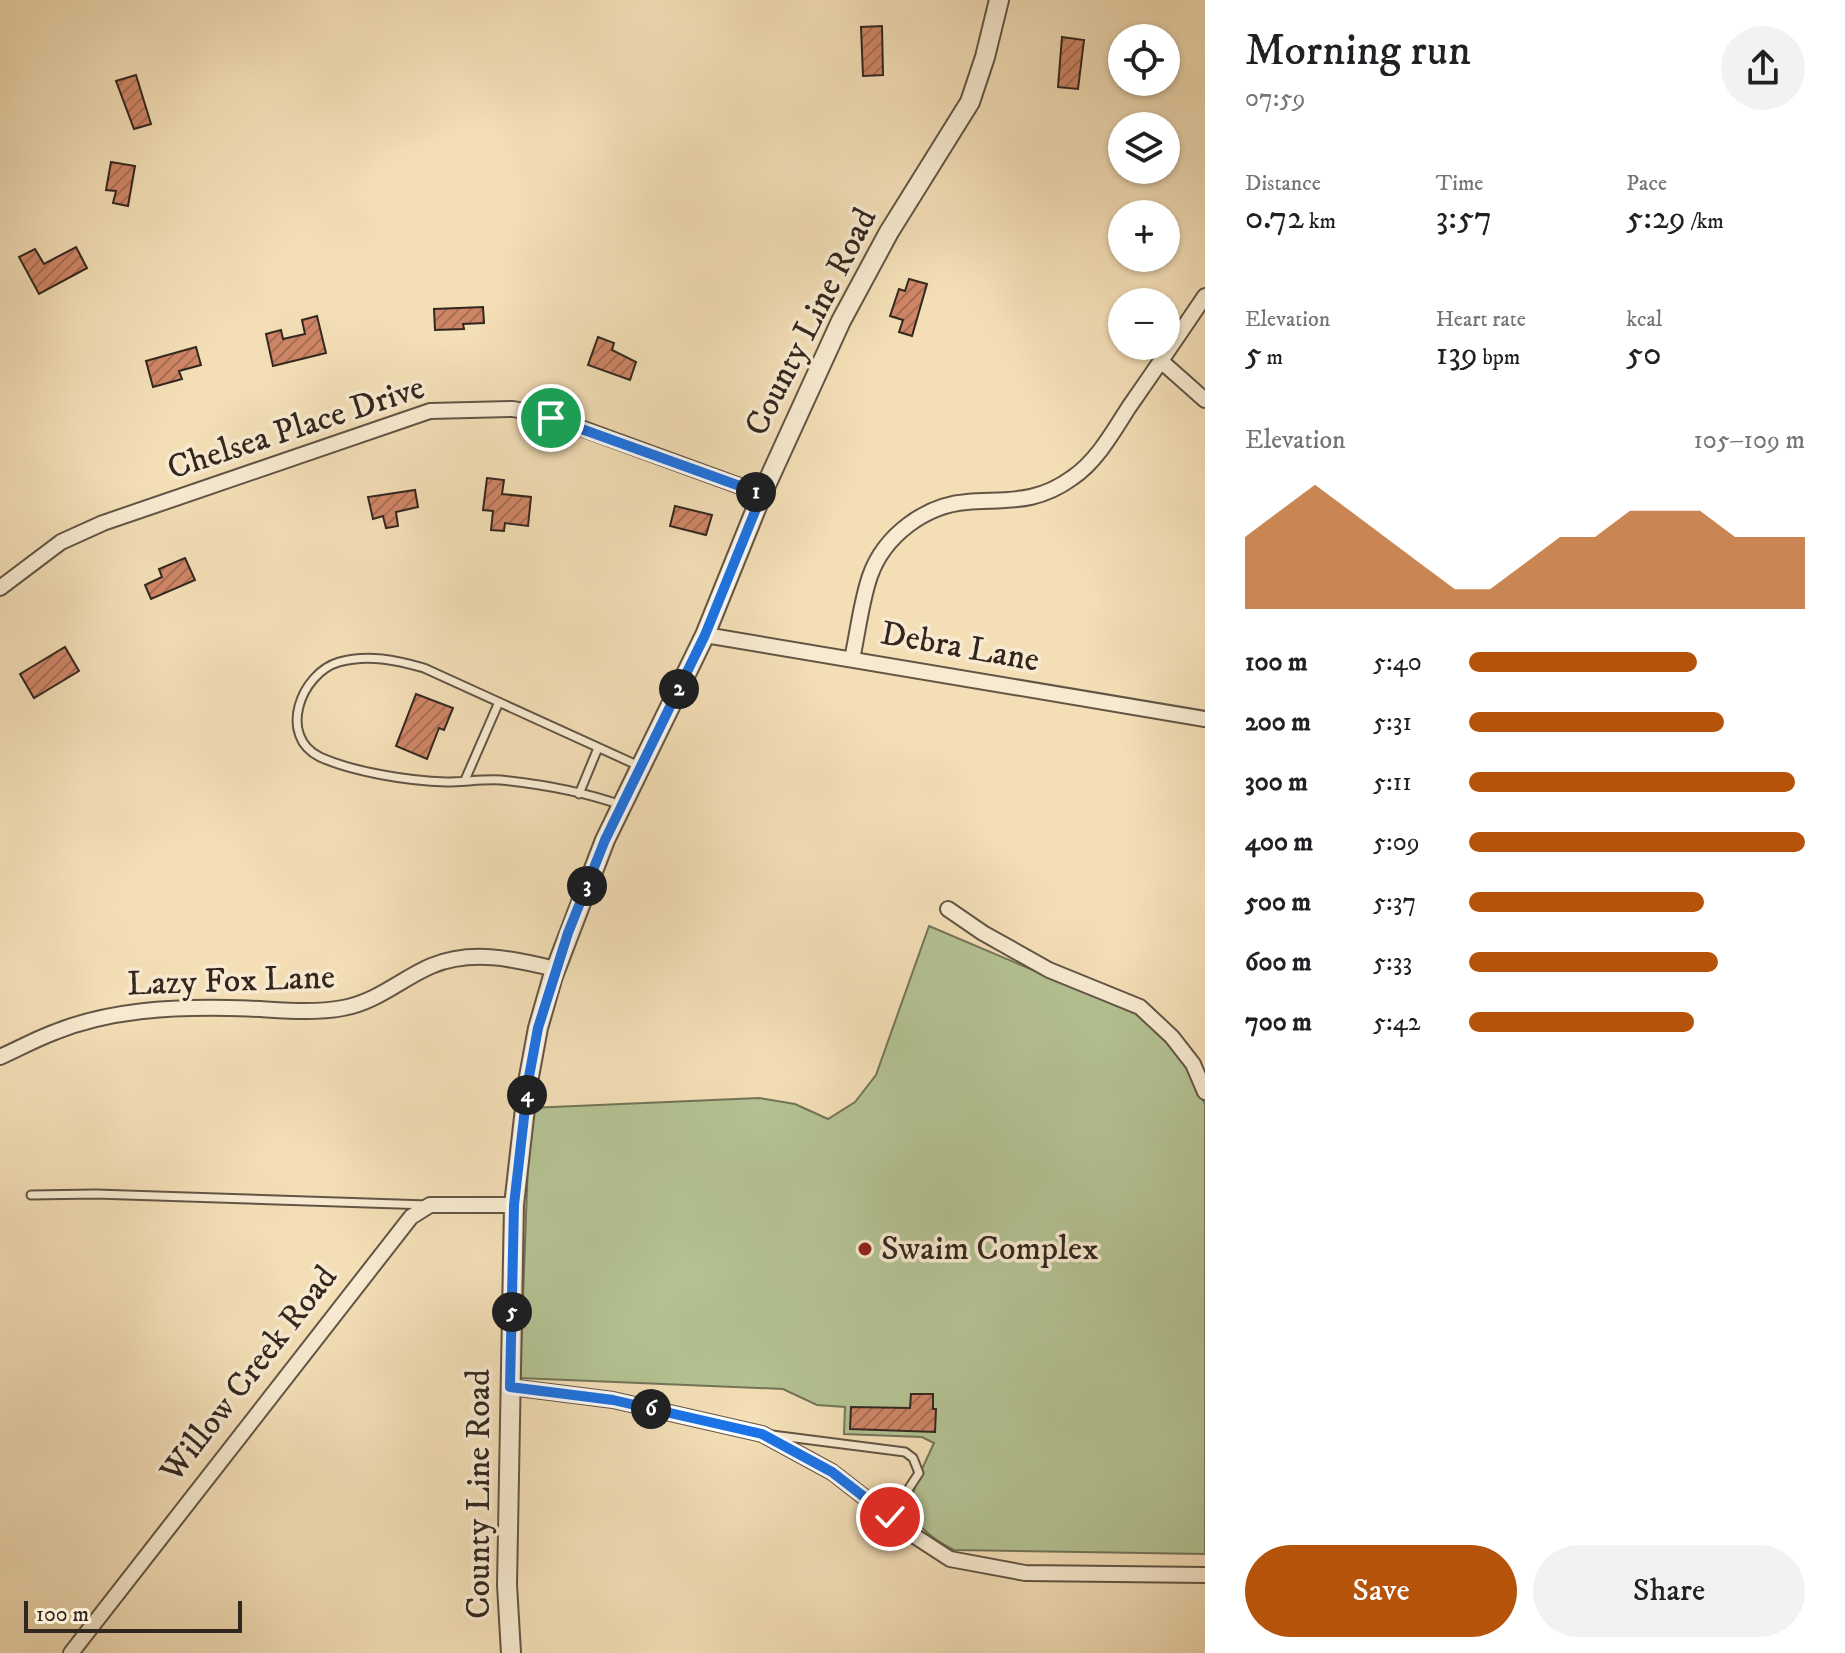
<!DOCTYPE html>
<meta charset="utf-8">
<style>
:root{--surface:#fff;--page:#f2f2f2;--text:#202124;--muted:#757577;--accent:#b45309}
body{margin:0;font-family:"IM FELL DW Pica",serif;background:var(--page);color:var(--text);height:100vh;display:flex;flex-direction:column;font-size:30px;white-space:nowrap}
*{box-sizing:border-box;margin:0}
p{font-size:26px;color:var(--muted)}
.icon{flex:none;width:44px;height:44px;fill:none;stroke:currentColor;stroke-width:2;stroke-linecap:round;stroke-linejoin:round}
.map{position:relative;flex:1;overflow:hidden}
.panel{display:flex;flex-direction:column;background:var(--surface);width:640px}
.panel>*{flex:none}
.fabs{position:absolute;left:1108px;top:24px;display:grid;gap:16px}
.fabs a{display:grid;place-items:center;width:72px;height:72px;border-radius:50%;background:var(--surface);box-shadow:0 2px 6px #0004;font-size:40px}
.scale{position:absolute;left:24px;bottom:20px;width:218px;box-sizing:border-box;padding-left:8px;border:4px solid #32271f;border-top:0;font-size:22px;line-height:28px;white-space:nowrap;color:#32271f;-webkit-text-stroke:6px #f7ead0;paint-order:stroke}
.pin{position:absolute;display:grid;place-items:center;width:68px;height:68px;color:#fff;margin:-34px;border:4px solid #fff;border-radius:50%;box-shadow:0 2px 8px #0007}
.km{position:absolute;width:40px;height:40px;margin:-20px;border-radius:50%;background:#222;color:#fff;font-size:22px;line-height:40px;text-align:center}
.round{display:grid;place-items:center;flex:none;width:84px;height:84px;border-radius:42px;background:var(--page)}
.head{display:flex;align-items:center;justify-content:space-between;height:136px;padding:0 40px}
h1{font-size:44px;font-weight:600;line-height:60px}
.stats{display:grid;grid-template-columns:repeat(3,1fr);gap:12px;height:136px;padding:8px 40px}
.stats div{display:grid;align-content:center}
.stats b{font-size:34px;font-weight:600}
.stats small{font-size:22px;font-weight:400}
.stats p{font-size:22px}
.chart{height:224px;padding:16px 40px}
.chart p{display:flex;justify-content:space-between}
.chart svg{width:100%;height:144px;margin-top:8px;fill:var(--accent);opacity:.7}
.cta{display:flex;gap:16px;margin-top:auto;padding:16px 40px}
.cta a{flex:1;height:92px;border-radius:48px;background:var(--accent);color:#fff;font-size:32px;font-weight:600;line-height:92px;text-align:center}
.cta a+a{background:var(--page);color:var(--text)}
ul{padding:0 40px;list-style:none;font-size:26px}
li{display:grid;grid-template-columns:128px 96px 1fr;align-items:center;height:60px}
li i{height:20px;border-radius:10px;background:var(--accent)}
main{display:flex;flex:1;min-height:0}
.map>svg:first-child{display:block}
.green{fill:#b4c293;stroke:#737459;stroke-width:2}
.building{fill:url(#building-hatch);stroke:#32271f;stroke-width:2}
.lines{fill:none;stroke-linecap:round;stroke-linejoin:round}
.service-casing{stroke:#625545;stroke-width:11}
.minor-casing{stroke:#625545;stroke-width:18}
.tertiary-casing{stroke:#625545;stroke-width:22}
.service{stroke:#f7ead0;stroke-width:7}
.minor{stroke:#f7ead0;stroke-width:14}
.tertiary{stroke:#f7ead0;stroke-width:18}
.route-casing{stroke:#fff;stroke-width:16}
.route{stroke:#1a73e8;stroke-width:10}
.poi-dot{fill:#8f2418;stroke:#f7ead0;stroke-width:3}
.labels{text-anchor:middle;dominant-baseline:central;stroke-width:7;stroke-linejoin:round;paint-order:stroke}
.street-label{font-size:34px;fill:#32271f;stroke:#f7ead0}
.poi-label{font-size:34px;fill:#32271f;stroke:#f7ead0;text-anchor:start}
</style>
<main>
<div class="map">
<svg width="1205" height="1653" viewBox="0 0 1205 1653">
<defs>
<pattern id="building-hatch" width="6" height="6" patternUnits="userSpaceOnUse" patternTransform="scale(2)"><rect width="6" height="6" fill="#cf8667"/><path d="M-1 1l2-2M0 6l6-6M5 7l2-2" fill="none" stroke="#a96e54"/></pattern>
</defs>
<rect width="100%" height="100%" fill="#f3deb6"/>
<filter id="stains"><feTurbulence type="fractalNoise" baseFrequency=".0025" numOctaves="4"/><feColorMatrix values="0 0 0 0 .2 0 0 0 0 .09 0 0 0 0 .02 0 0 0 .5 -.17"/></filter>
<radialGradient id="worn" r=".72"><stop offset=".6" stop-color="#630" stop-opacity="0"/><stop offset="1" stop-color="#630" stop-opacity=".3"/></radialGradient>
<!-- green -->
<path class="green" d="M929,926L1141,1016L1182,1053L1205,1104V1554L954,1550C893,1519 911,1493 934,1443L922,1437L844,1434L845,1407L817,1405L783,1389L520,1378L530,1108L759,1098L795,1104L828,1119L855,1102L876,1075Z"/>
<!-- building -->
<path class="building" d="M882,26L883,75L863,76L861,27Z
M1062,37L1084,40L1078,89L1058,87Z
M136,75L151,124L134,129L116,81Z
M111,162L135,166L128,206L113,203L116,191L106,190Z
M76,247L87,268L39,294L19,257L35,249L44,264Z
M909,279L927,284L912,336L899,332L903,320L890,316L899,289L905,291Z
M483,307L484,323L463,324L464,329L435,330L434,309Z
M317,316L326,353L273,366L266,334L281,330L283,339L305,334L302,320Z
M598,337L614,343L612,350L636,362L630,380L588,365Z
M196,347L201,365L179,371L182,379L153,387L146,361Z
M487,478L504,480L502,494L531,497L528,526L505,523L504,531L491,530L493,511L483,510Z
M415,490L418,507L396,512L398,526L386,528L383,516L373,519L368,497Z
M675,506L712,515L706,535L670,526Z
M185,558L195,580L151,599L145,585L162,577L159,569Z
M65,647L79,671L34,698L20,674Z
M416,694L453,708L444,730L439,728L427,759L396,746Z
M911,1394H933V1409H936L935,1432L850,1429L851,1407L910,1408Z"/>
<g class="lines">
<!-- service casing -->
<g class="service-casing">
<path id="service" d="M465,780L499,702
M579,794L598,748
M621,805C584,792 540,784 501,780C482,779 464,782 446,782C409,781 353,772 320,757C277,736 301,673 339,662C368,654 396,660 424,668L639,766
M31,1195L96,1194L428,1205
M772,1435L905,1452L913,1458L919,1473L890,1517"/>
</g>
<!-- minor casing -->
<g class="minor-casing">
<path id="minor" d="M1161,361L1205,400
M0,588L61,542L103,523L430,411L513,409L545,415L762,494
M705,635L1205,719
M852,659C858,632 861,602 870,576C884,536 925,505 967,502C1008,499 1036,504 1072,478C1097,461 1113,432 1129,407C1155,370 1180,333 1205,296
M948,909L983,933L1049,970L1140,1007L1172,1037L1193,1064L1205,1092
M0,1057C18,1049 36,1039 55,1032C110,1010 170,1007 228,1008C266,1008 306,1015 343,1008C377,1002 401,979 431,966C472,949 514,959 555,969
M510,1387L613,1400L762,1434L832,1472L913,1535L950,1559L1025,1573L1205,1575
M71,1653L411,1217L430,1205H514"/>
</g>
<!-- tertiary casing -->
<g class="tertiary-casing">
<path id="tertiary" d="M511,1653L507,1585L514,1205L528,1082L538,1028L553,976L605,840L705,635L762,494L841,321L889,232L970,102L985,57L999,0"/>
</g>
<!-- service -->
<use href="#service" class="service"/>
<!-- minor -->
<use href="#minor" class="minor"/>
<!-- tertiary -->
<use href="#tertiary" class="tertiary"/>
</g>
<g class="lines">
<!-- route casing -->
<g class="route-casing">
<path id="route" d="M551,418L762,494L705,635L605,840L568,933L538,1028L528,1082L514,1205L510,1387L613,1400L762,1434L832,1472L890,1517"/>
</g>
<!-- route -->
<use href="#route" class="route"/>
</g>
<!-- markers -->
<circle class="poi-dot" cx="865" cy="1249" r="8"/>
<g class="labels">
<!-- street labels -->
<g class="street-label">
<text transform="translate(811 322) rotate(-63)">County Line Road</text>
<text transform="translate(296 428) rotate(-18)">Chelsea Place Drive</text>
<text transform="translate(960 647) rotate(10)">Debra Lane</text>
<text transform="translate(231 981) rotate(-2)">Lazy Fox Lane</text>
<text transform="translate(249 1374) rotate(-52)">Willow Creek Road</text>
<text transform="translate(479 1494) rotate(-90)">County Line Road</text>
</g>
<!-- poi labels -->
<g class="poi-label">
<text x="881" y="1249">Swaim Complex</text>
</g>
</g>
<rect width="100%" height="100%" filter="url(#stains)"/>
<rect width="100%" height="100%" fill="url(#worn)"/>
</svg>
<div class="fabs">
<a><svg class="icon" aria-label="locate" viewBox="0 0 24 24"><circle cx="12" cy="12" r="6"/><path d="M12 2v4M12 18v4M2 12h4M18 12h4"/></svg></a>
<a><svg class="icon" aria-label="layers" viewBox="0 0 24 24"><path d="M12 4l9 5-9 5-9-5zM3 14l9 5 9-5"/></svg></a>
<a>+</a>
<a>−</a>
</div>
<div class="scale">100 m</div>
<div class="pin" style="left:551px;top:418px;background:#1e9e55"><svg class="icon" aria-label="arrive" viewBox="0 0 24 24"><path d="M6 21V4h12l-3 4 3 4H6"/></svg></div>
<div class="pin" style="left:890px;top:1517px;background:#d93025"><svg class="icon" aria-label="check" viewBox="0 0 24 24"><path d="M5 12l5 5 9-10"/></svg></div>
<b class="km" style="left:756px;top:492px">1</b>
<b class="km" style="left:679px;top:689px">2</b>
<b class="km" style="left:587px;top:886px">3</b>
<b class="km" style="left:527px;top:1095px">4</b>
<b class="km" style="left:512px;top:1312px">5</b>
<b class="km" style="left:651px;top:1409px">6</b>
</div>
<section class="panel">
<div class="head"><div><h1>Morning run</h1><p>07:59</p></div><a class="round"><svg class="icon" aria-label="share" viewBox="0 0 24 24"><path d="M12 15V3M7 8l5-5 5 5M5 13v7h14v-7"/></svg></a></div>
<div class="stats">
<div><p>Distance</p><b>0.72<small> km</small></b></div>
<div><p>Time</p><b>3:57</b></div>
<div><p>Pace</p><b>5:29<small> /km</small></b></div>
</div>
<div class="stats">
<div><p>Elevation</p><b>5<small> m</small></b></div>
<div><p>Heart rate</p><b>139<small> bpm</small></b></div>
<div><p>kcal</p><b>50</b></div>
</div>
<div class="chart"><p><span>Elevation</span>105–109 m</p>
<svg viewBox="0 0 160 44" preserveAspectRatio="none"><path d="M0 44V22L10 14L20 6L30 14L40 22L50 30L60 38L70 38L80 30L90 22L100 22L110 14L120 14L130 14L140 22L150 22L160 22V44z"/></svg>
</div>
<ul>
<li><b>100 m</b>5:40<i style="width:68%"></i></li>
<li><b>200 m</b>5:31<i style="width:76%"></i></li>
<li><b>300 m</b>5:11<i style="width:97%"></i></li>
<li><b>400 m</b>5:09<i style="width:100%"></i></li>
<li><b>500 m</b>5:37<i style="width:70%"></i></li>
<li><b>600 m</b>5:33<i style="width:74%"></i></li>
<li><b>700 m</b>5:42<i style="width:67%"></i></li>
</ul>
<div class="cta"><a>Save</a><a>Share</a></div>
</section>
</main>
